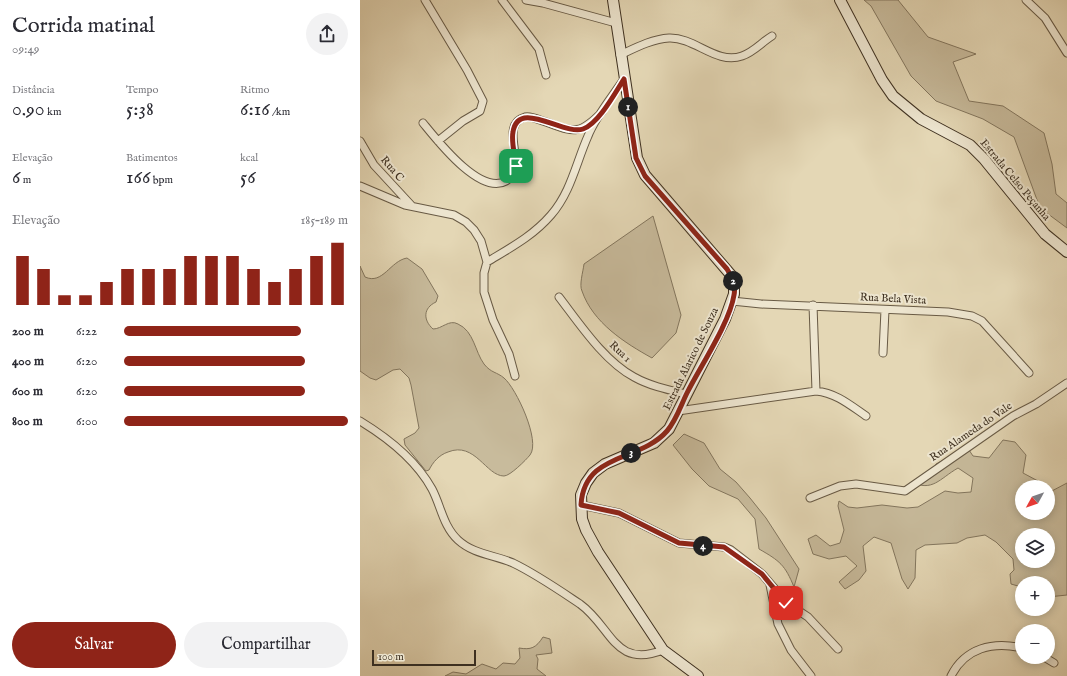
<!DOCTYPE html>
<html lang="pt">
<meta charset="utf-8">
<style>
:root{--surface:#fff;--page:#f2f2f3;--text:#2b2b33;--muted:#7c7c81;--accent:#8f2418}
body{margin:0;font-family:"IM FELL English",serif;background:var(--page);color:var(--text);height:100vh;display:flex;flex-direction:column;font-size:15px;white-space:nowrap}
*{box-sizing:border-box;margin:0}
p{font-size:13px;color:var(--muted)}
.icon{flex:none;width:22px;height:22px;fill:none;stroke:currentColor;stroke-width:2;stroke-linecap:round;stroke-linejoin:round}
.map{position:relative;flex:1;overflow:hidden}
.sheet{display:flex;flex-direction:column;background:var(--surface);width:360px}
.sheet>*{flex:none}
.needle{width:26px;rotate:230deg}
.controls{position:absolute;left:655px;top:480px;display:grid;gap:8px}
.controls a{display:grid;place-items:center;width:40px;height:40px;border-radius:50%;background:var(--surface);box-shadow:0 2px 10px #0003;font-size:20px}
.scale{position:absolute;left:12px;bottom:10px;width:104px;box-sizing:border-box;padding-left:4px;border:2px solid #3e3020;border-top:0;font-size:11px;line-height:14px;white-space:nowrap;color:#3e3020;-webkit-text-stroke:3px #ede5cf;paint-order:stroke}
.pin{position:absolute;display:grid;place-items:center;width:34px;height:34px;color:#fff;margin:-17px;border-radius:8px;box-shadow:0 2px 6px #0006}
.km{position:absolute;width:20px;height:20px;margin:-10px;border-radius:50%;background:#222;color:#fff;font-size:11px;line-height:20px;text-align:center}
.round{display:grid;place-items:center;flex:none;width:42px;height:42px;border-radius:21px;background:var(--page)}
.summary{display:flex;align-items:center;justify-content:space-between;height:68px;padding:0 12px}
h1{font-size:22px;font-weight:600;line-height:30px}
.metrics{display:grid;grid-template-columns:repeat(3,1fr);gap:6px;height:68px;padding:4px 12px}
.metrics div{display:grid;align-content:center}
.metrics b{font-size:20px;font-weight:600}
.metrics small{font-size:11px;font-weight:400}
.metrics p{font-size:11px}
.chart{height:112px;padding:8px 12px}
.chart p{display:flex;justify-content:space-between}
.chart svg{width:100%;height:72px;margin-top:4px;stroke:var(--accent);stroke-width:6}
.action{display:flex;gap:8px;margin-top:auto;padding:8px 12px}
.action a{flex:1;height:46px;border-radius:24px;background:var(--accent);color:#fff;font-size:16px;font-weight:600;line-height:46px;text-align:center}
.action a+a{background:var(--page);color:var(--text)}
ul{padding:0 12px;list-style:none;font-size:13px}
li{display:grid;grid-template-columns:64px 48px 1fr;align-items:center;height:30px}
li i{height:10px;border-radius:5px;background:var(--accent)}
main{display:flex;flex:1;min-height:0}
.map>svg:first-child{display:block}
.green{fill:#c8bb9c;stroke:#83765e;fill-rule:evenodd}
.lines{fill:none;stroke-linecap:round;stroke-linejoin:round}
.street-casing{stroke:#685a45;stroke-width:9}
.secondary-casing{stroke:#3e3020;stroke-width:12}
.street{stroke:#ede5cf;stroke-width:7}
.secondary{stroke:#ede5cf;stroke-width:10}
.route-casing{stroke:#fff;stroke-width:8}
.route{stroke:#8f2418;stroke-width:5}
.labels{text-anchor:middle;dominant-baseline:central;stroke-width:4;stroke-linejoin:round;paint-order:stroke}
.street-label{font-size:11px;fill:#3e3020;stroke:#ede5cf}
</style>
<main>
<section class="sheet">
<div class="summary"><div><h1>Corrida matinal</h1><p>09:49</p></div><a class="round"><svg class="icon" aria-label="share" viewBox="0 0 24 24"><path d="M12 15V3M7 8l5-5 5 5M5 13v7h14v-7"/></svg></a></div>
<div class="metrics">
<div><p>Distância</p><b>0.90<small> km</small></b></div>
<div><p>Tempo</p><b>5:38</b></div>
<div><p>Ritmo</p><b>6:16<small> /km</small></b></div>
</div>
<div class="metrics">
<div><p>Elevação</p><b>6<small> m</small></b></div>
<div><p>Batimentos</p><b>166<small> bpm</small></b></div>
<div><p>kcal</p><b>56</b></div>
</div>
<div class="chart"><p><span>Elevação</span>185–189 m</p>
<svg viewBox="0 0 160 44" preserveAspectRatio="none"><path d="M5 44V14M15 44V22M25 44V38M35 44V38M45 44V30M55 44V22M65 44V22M75 44V22M85 44V14M95 44V14M105 44V14M115 44V22M125 44V30M135 44V22M145 44V14M155 44V6"/></svg>
</div>
<ul>
<li><b>200 m</b>6:22<i style="width:79%"></i></li>
<li><b>400 m</b>6:20<i style="width:81%"></i></li>
<li><b>600 m</b>6:20<i style="width:81%"></i></li>
<li><b>800 m</b>6:00<i style="width:100%"></i></li>
</ul>
<div class="action"><a>Salvar</a><a>Compartilhar</a></div>
</section>
<div class="map">
<svg width="707" height="676" viewBox="0 0 707 676">
<rect width="100%" height="100%" fill="#e4d7b5"/>
<filter id="stains"><feTurbulence type="fractalNoise" baseFrequency=".005" numOctaves="4"/><feColorMatrix values="0 0 0 0 .2 0 0 0 0 .09 0 0 0 0 .02 0 0 0 .5 -.17"/></filter>
<radialGradient id="worn" r=".72"><stop offset=".6" stop-color="#630" stop-opacity="0"/><stop offset="1" stop-color="#630" stop-opacity=".3"/></radialGradient>
<!-- green -->
<path class="green" d="M504,0H538L568,37L616,54L593,62L609,101L643,106L684,133L692,164L696,194L707,203V228L680,208L654,137L623,119L576,101L551,76L511,6Z
M293,216L321,315L316,333L292,358C265,343 233,323 222,291C219,285 223,272 224,264Z
M47,258L62,269L78,296L76,302C63,308 63,320 73,329C82,329 89,319 98,324C114,331 115,352 124,364C131,373 137,372 144,378C156,388 181,441 170,455C166,460 150,476 144,476C126,476 115,441 88,452C79,455 73,462 69,470L66,471L45,445L44,439L55,433L59,428L51,385L49,378L40,369L33,370L16,380L10,378L0,371V266L5,277C23,285 30,261 47,258Z
M324,434L344,443L360,469L376,482L390,498L406,518L439,569L434,587C425,565 420,561 399,549L395,519L378,499L349,486L332,469L313,445Z
M643,440L655,442L666,455L663,473L678,481L676,487H662V513H688V493L707,483V595L688,597V583H662V585L658,586L651,584L650,574L654,570L653,559L636,542L625,535L607,538L597,543L565,545L556,550L555,578L548,589L542,579L531,543L514,537L503,546L506,571L499,580L485,589L479,582L497,566L486,556L469,559L453,554L448,539L456,535L470,546L480,543L484,530L478,506L479,501L488,507L497,508L522,505L547,508L558,507L585,491L598,493L611,492L613,478L598,468C579,479 573,492 551,482L571,478L576,464C587,459 595,450 607,447L613,456L629,458ZM662,535H688V561H662Z
M183,637L190,639L192,653L176,655L178,659L177,669L186,676H85L93,672L106,674L122,664L136,669L143,663L155,664L160,658L159,648C171,650 176,648 183,637Z"/>
<g class="lines">
<!-- street casing -->
<g class="street-casing">
<path id="street" d="M65,0L107,70L123,101L120,111L103,121L78,141
M142,0L179,49L186,75
M166,0L183,3L256,23
M666,0L685,18L707,53
M260,55C275,48 292,39 309,38C335,37 356,65 382,56C394,52 402,42 412,36
M63,123C77,140 120,196 146,181C170,167 137,125 165,117C170,116 175,118 180,120C211,130 216,139 242,112
M0,141L14,165L51,205
M0,186L45,205L94,215L106,222L114,230L121,241L127,262L124,273V292L133,320L149,354L155,376
M127,262C150,248 173,236 191,215C211,192 216,163 228,136C236,116 252,97 264,79
M199,297C219,323 244,361 274,377C290,386 309,390 326,394
M372,301L401,304L588,312L612,316L622,321L669,373
M453,305L456,391
M523,353L525,310
M318,411L456,391C476,393 490,405 506,416
M0,421C28,438 56,460 72,489C81,506 83,526 98,540C113,554 134,555 153,563C176,574 199,590 220,604C252,627 254,669 303,650
M450,498L480,486L496,484L545,491L653,416L676,404L707,383
M221,505L259,513L319,543L364,547L371,550L402,574L427,603L448,617L478,649
M410,585L418,624L431,650L451,676
M684,657L694,663
M591,676C605,648 633,641 662,648"/>
</g>
<!-- secondary casing -->
<g class="secondary-casing">
<path id="secondary" d="M253,0L277,158L285,175L371,275L374,285V294L365,319L309,429L294,443L245,464L233,473L226,483L221,495L222,519L226,530L238,552L303,650L338,676
M480,0L522,80L533,96L561,119L610,145L624,159L685,234L707,252"/>
</g>
<!-- street -->
<use href="#street" class="street"/>
<!-- secondary -->
<use href="#secondary" class="secondary"/>
</g>
<g class="lines">
<!-- route casing -->
<g class="route-casing">
<path id="route" d="M156,166C155,155 151,142 153,132C158,98 204,136 223,129C239,123 255,93 264,79L276,158L285,176L367,269C372,277 376,285 374,295C370,322 340,367 327,393C321,405 316,421 307,431C280,462 224,452 221,505L259,513L319,543L364,547L402,574L426,603"/>
</g>
<!-- route -->
<use href="#route" class="route"/>
</g>
<g class="labels">
<!-- street labels -->
<g class="street-label">
<text transform="translate(32 169) rotate(50)">Rua C</text>
<text transform="translate(655 180) rotate(50)">Estrada Celso Peçanha</text>
<text transform="translate(533 299) rotate(3)">Rua Bela Vista</text>
<text transform="translate(260 352) rotate(44)">Rua 1</text>
<text transform="translate(331 359) rotate(-64)">Estrada Alarico de Souza</text>
<text transform="translate(611 432) rotate(-34)">Rua Alameda do Vale</text>
</g>
</g>
<rect width="100%" height="100%" filter="url(#stains)"/>
<rect width="100%" height="100%" fill="url(#worn)"/>
</svg>
<div class="controls">
<a><svg class="needle" viewBox="-14 -14 28 28"><path d="M0-13l5 13h-10z" fill="#e53935"/><path d="M0 13l5-13h-10z" fill="#7c7c81"/></svg></a>
<a><svg class="icon" aria-label="layers" viewBox="0 0 24 24"><path d="M12 4l9 5-9 5-9-5zM3 14l9 5 9-5"/></svg></a>
<a>+</a>
<a>−</a>
</div>
<div class="scale">100 m</div>
<div class="pin" style="left:156px;top:166px;background:#1e9e55"><svg class="icon" aria-label="arrive" viewBox="0 0 24 24"><path d="M6 21V4h12l-3 4 3 4H6"/></svg></div>
<div class="pin" style="left:426px;top:603px;background:#d93025"><svg class="icon" aria-label="check" viewBox="0 0 24 24"><path d="M5 12l5 5 9-10"/></svg></div>
<b class="km" style="left:268px;top:107px">1</b>
<b class="km" style="left:373px;top:281px">2</b>
<b class="km" style="left:271px;top:453px">3</b>
<b class="km" style="left:343px;top:546px">4</b>
</div>
</main>
